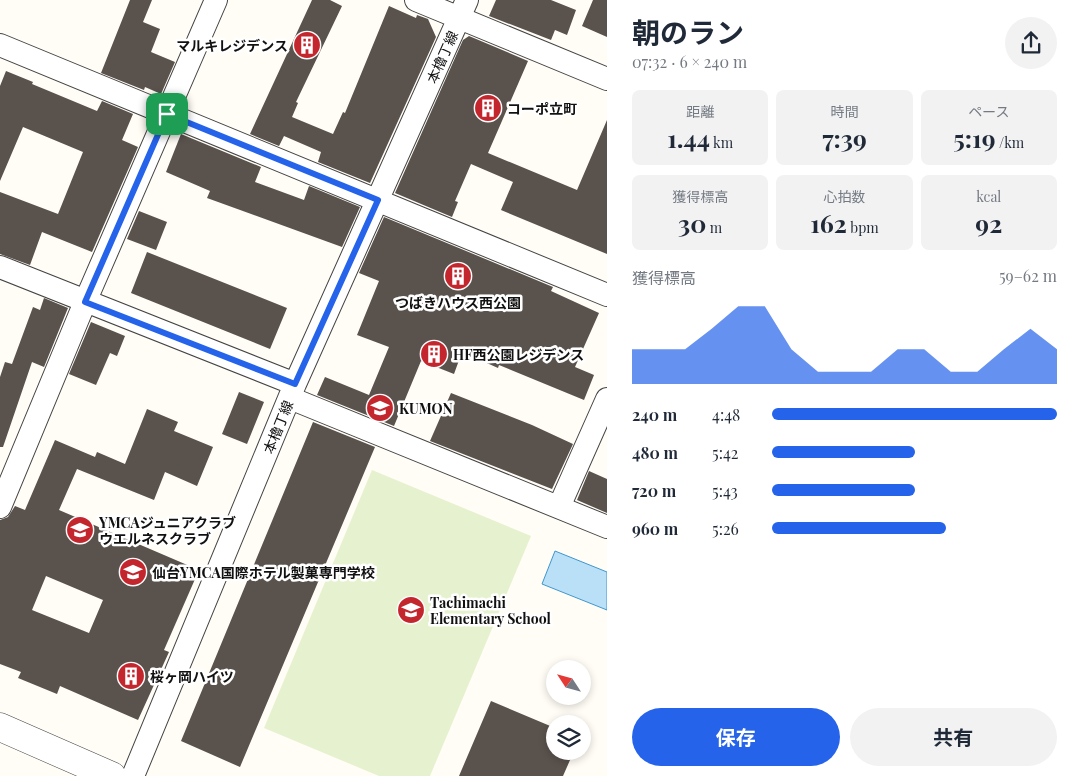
<!DOCTYPE html>
<html lang="ja">
<meta charset="utf-8">
<style>
:root{--surface:#fff;--page:#f2f2f3;--text:#1f2937;--muted:#747a83;--accent:#2563eb}
body{margin:0;font-family:"Playfair Display","Noto Sans JP",serif;background:var(--page);color:var(--text);height:100vh;display:flex;flex-direction:column;font-size:19px;white-space:nowrap}
*{box-sizing:border-box;margin:0}
p{font-size:16px;color:var(--muted)}
.icon{flex:none;width:28px;height:28px;fill:none;stroke:currentColor;stroke-width:2;stroke-linecap:round;stroke-linejoin:round}
.map{position:relative;flex:1;overflow:hidden}
.details{display:flex;flex-direction:column;background:var(--surface);width:475px}
.details>*{flex:none}
.needle{width:32px;rotate:306deg}
.tools{position:absolute;left:546px;top:660px;display:grid;gap:10px}
.tools a{display:grid;place-items:center;width:45px;height:45px;border-radius:50%;background:var(--surface);box-shadow:0 2px 8px #0003;font-size:25px}
.pin{position:absolute;display:grid;place-items:center;width:42px;height:42px;color:#fff;margin:-21px;border-radius:10px;box-shadow:0 2px 8px #0006}
.round{display:grid;place-items:center;flex:none;width:52px;height:52px;border-radius:26px;background:var(--page)}
.summary{display:flex;align-items:center;justify-content:space-between;height:85px;padding:0 25px}
h1{font-size:28px;font-weight:700;line-height:38px}
.metrics{display:grid;grid-template-columns:repeat(3,1fr);gap:8px;height:85px;padding:5px 25px}
.metrics div{display:grid;align-content:center;border-radius:8px;background:var(--page);text-align:center}
.metrics b{font-size:25px;font-weight:700}
.metrics small{font-size:14px;font-weight:400}
.metrics p{font-size:14px}
.chart{height:140px;padding:10px 25px}
.chart p{display:flex;justify-content:space-between}
.chart svg{width:100%;height:90px;margin-top:5px;fill:var(--accent);opacity:.7}
.button{display:flex;gap:10px;margin-top:auto;padding:10px 25px}
.button a{flex:1;height:58px;border-radius:30px;background:var(--accent);color:#fff;font-size:20px;font-weight:700;line-height:58px;text-align:center}
.button a+a{background:var(--page);color:var(--text)}
ul{padding:0 25px;list-style:none;font-size:16px}
li{display:grid;grid-template-columns:80px 60px 1fr;align-items:center;height:38px}
li i{height:12px;border-radius:6px;background:var(--accent)}
main{display:flex;flex:1;min-height:0}
.map>svg:first-child{display:block}
.pitch{fill:#e6f2cf}
.water{fill:#b9e0f7;stroke:#3f96cf}
.building{fill:#5a524d;fill-rule:evenodd}
.lines{fill:none;stroke-linecap:round;stroke-linejoin:round}
.minor-casing{stroke:#444;stroke-width:24}
.tertiary-casing{stroke:#444;stroke-width:29}
.minor{stroke:#fff;stroke-width:22}
.tertiary{stroke:#fff;stroke-width:28}
.route-casing{stroke:#fff;stroke-width:10}
.route{stroke:#2563eb;stroke-width:6}
.labels{text-anchor:middle;dominant-baseline:central;stroke-width:5;stroke-linejoin:round;paint-order:stroke}
.poi-label{font-size:14px;font-weight:bold;fill:#111;stroke:#fff;text-anchor:start}
.street-label{font-size:14px;fill:#111;stroke:#fff}
</style>
<main>
<div class="map">
<svg width="607" height="776" viewBox="0 0 607 776">
<rect width="100%" height="100%" fill="#fffdf5"/>
<!-- pitch -->
<path class="pitch" d="M372,470L531,536L430,776H379L264,728Z"/>
<!-- water -->
<path class="water" d="M555,551L607,572V610L542,584Z"/>
<!-- building -->
<path class="building" d="M130,0H152L143,22L160,29L151,52L175,62L161,94L145,87L144,90L101,73Z
M312,0H330L342,6L296,102L298,103L292,117L333,134L343,112L345,113L389,6L416,18L417,15L428,19L436,37L370,183L318,162L321,152L284,136L279,146L250,134Z
M496,0H551L576,10L567,35L555,30L551,40L489,16Z
M593,0H607V37L582,26Z
M469,36L528,61L488,153L577,190L607,120V254L501,210L513,182L471,164L455,201L458,202L452,217L395,193L463,40Z
M6,71L33,82L32,84L97,111L102,101L133,114L122,140L138,147L92,252L42,232L30,265L0,254V192L58,214L83,152L23,127L0,181V86Z
M181,134L261,167L255,182L304,200L309,186L360,207L342,247L207,198L210,191L166,172Z
M139,211L167,222L156,250L127,239Z
M384,217L553,287L551,291L599,313L575,367L594,375L584,400L499,365L498,368L462,352L454,374L421,361L394,426L317,395L325,377L369,395L389,347L357,335L379,281L359,273Z
M147,252L287,308L270,349L131,293Z
M44,298L68,308L44,367L32,362L3,447H0V377L5,362L12,364L33,307L40,310Z
M91,322L125,336L117,356L110,353L96,385L69,374Z
M239,392L264,402L247,444L222,434Z
M451,393L532,425L573,444L552,489L430,441Z
M147,409L178,422L174,431L213,447L197,486L165,472L154,500L77,469L59,510L199,570L164,650L169,652L138,720L60,686L57,694L18,678L21,672L0,664V520L8,517L15,506L25,510L55,440L95,457L97,452L125,464ZM46,576L103,600L89,633L32,610Z
M313,422L375,447L240,767L181,741Z
M589,471L607,479V513L577,500Z
M491,701L555,728V751H574L563,776H459Z"/>
<g class="lines">
<!-- minor casing -->
<g class="minor-casing">
<path id="minor" d="M416,0L607,79
M0,45L607,295
M0,267L295,384
M290,398L607,527
M0,507L85,302L216,0
M559,507L607,399
M133,776L295,384L467,0"/>
</g>
<!-- tertiary casing -->
<g class="tertiary-casing">
<path id="tertiary" d="M0,727L112,776"/>
</g>
<!-- minor -->
<use href="#minor" class="minor"/>
<!-- tertiary -->
<use href="#tertiary" class="tertiary"/>
</g>
<g class="lines">
<!-- route casing -->
<g class="route-casing">
<path id="route" d="M167,114L378,200L295,384L85,302Z"/>
</g>
<!-- route -->
<use href="#route" class="route"/>
</g>
<!-- icons -->
<defs>
<g id="building-disc" transform="scale(1.4375)"><circle r="9.5" fill="#c4262e" stroke="#fff"/><path d="M-4-6H4V6H1V3H-1V6H-4ZM-2.5-4.3h1.7v1.8h-1.7ZM.8-4.3h1.7v1.8H.8ZM-2.5-1h1.7V.8h-1.7ZM.8-1h1.7V.8H.8Z" fill="#fff"/></g>
<g id="school-disc" transform="scale(1.4375)"><circle r="9.5" fill="#c4262e" stroke="#fff"/><path d="M0-5L7-2L0 1L-7-2ZM-4 1L0 2.5L4 1V4Q0 6-4 4Z" fill="#fff"/></g>
</defs>
<g fill-rule="evenodd">
<use href="#building-disc" x="307" y="45"/>
<use href="#building-disc" x="488" y="108"/>
<use href="#building-disc" x="458" y="276"/>
<use href="#building-disc" x="434" y="354"/>
<use href="#school-disc" x="380" y="408"/>
<use href="#school-disc" x="80" y="530"/>
<use href="#school-disc" x="133" y="572"/>
<use href="#school-disc" x="411" y="610"/>
<use href="#building-disc" x="131" y="676"/>
</g>
<g class="labels">
<!-- poi labels -->
<g class="poi-label">
<text x="288" y="45" text-anchor="end">マルキレジデンス</text>
<text x="507" y="108">コーポ立町</text>
<text x="458" y="302" text-anchor="middle">つばきハウス西公園</text>
<text x="453" y="354">HF西公園レジデンス</text>
<text x="399" y="408">KUMON</text>
<text x="99" y="522">YMCAジュニアクラブ<tspan x="99" dy="16">ウエルネスクラブ</tspan></text>
<text x="152" y="572">仙台YMCA国際ホテル製菓専門学校</text>
<text x="430" y="602">Tachimachi<tspan x="430" dy="16">Elementary School</tspan></text>
<text x="150" y="676">桜ヶ岡ハイツ</text>
</g>
<!-- street labels -->
<g class="street-label">
<text transform="translate(442 57) rotate(-66)">本櫓丁線</text>
<text transform="translate(278 427) rotate(-68)">本櫓丁線</text>
</g>
</g>
</svg>
<div class="tools">
<a><svg class="needle" viewBox="-14 -14 28 28"><path d="M0-13l5 13h-10z" fill="#e53935"/><path d="M0 13l5-13h-10z" fill="#747a83"/></svg></a>
<a><svg class="icon" aria-label="layers" viewBox="0 0 24 24"><path d="M12 4l9 5-9 5-9-5zM3 14l9 5 9-5"/></svg></a>
</div>
<div class="pin" style="left:167px;top:114px;background:#1e9e55"><svg class="icon" aria-label="arrive" viewBox="0 0 24 24"><path d="M6 21V4h12l-3 4 3 4H6"/></svg></div>
</div>
<section class="details">
<div class="summary"><div><h1>朝のラン</h1><p>07:32 · 6 × 240 m</p></div><a class="round"><svg class="icon" aria-label="share" viewBox="0 0 24 24"><path d="M12 15V3M7 8l5-5 5 5M5 13v7h14v-7"/></svg></a></div>
<div class="metrics">
<div><p>距離</p><b>1.44<small> km</small></b></div>
<div><p>時間</p><b>7:39</b></div>
<div><p>ペース</p><b>5:19<small> /km</small></b></div>
</div>
<div class="metrics">
<div><p>獲得標高</p><b>30<small> m</small></b></div>
<div><p>心拍数</p><b>162<small> bpm</small></b></div>
<div><p>kcal</p><b>92</b></div>
</div>
<div class="chart"><p><span>獲得標高</span>59–62 m</p>
<svg viewBox="0 0 160 44" preserveAspectRatio="none"><path d="M0 44V27L10 27L20 27L30 17L40 6L50 6L60 27L70 38L80 38L90 38L100 27L110 27L120 38L130 38L140 27L150 17L160 27V44z"/></svg>
</div>
<ul>
<li><b>240 m</b>4:48<i style="width:100%"></i></li>
<li><b>480 m</b>5:42<i style="width:50%"></i></li>
<li><b>720 m</b>5:43<i style="width:50%"></i></li>
<li><b>960 m</b>5:26<i style="width:61%"></i></li>
</ul>
<div class="button"><a>保存</a><a>共有</a></div>
</section>
</main>
